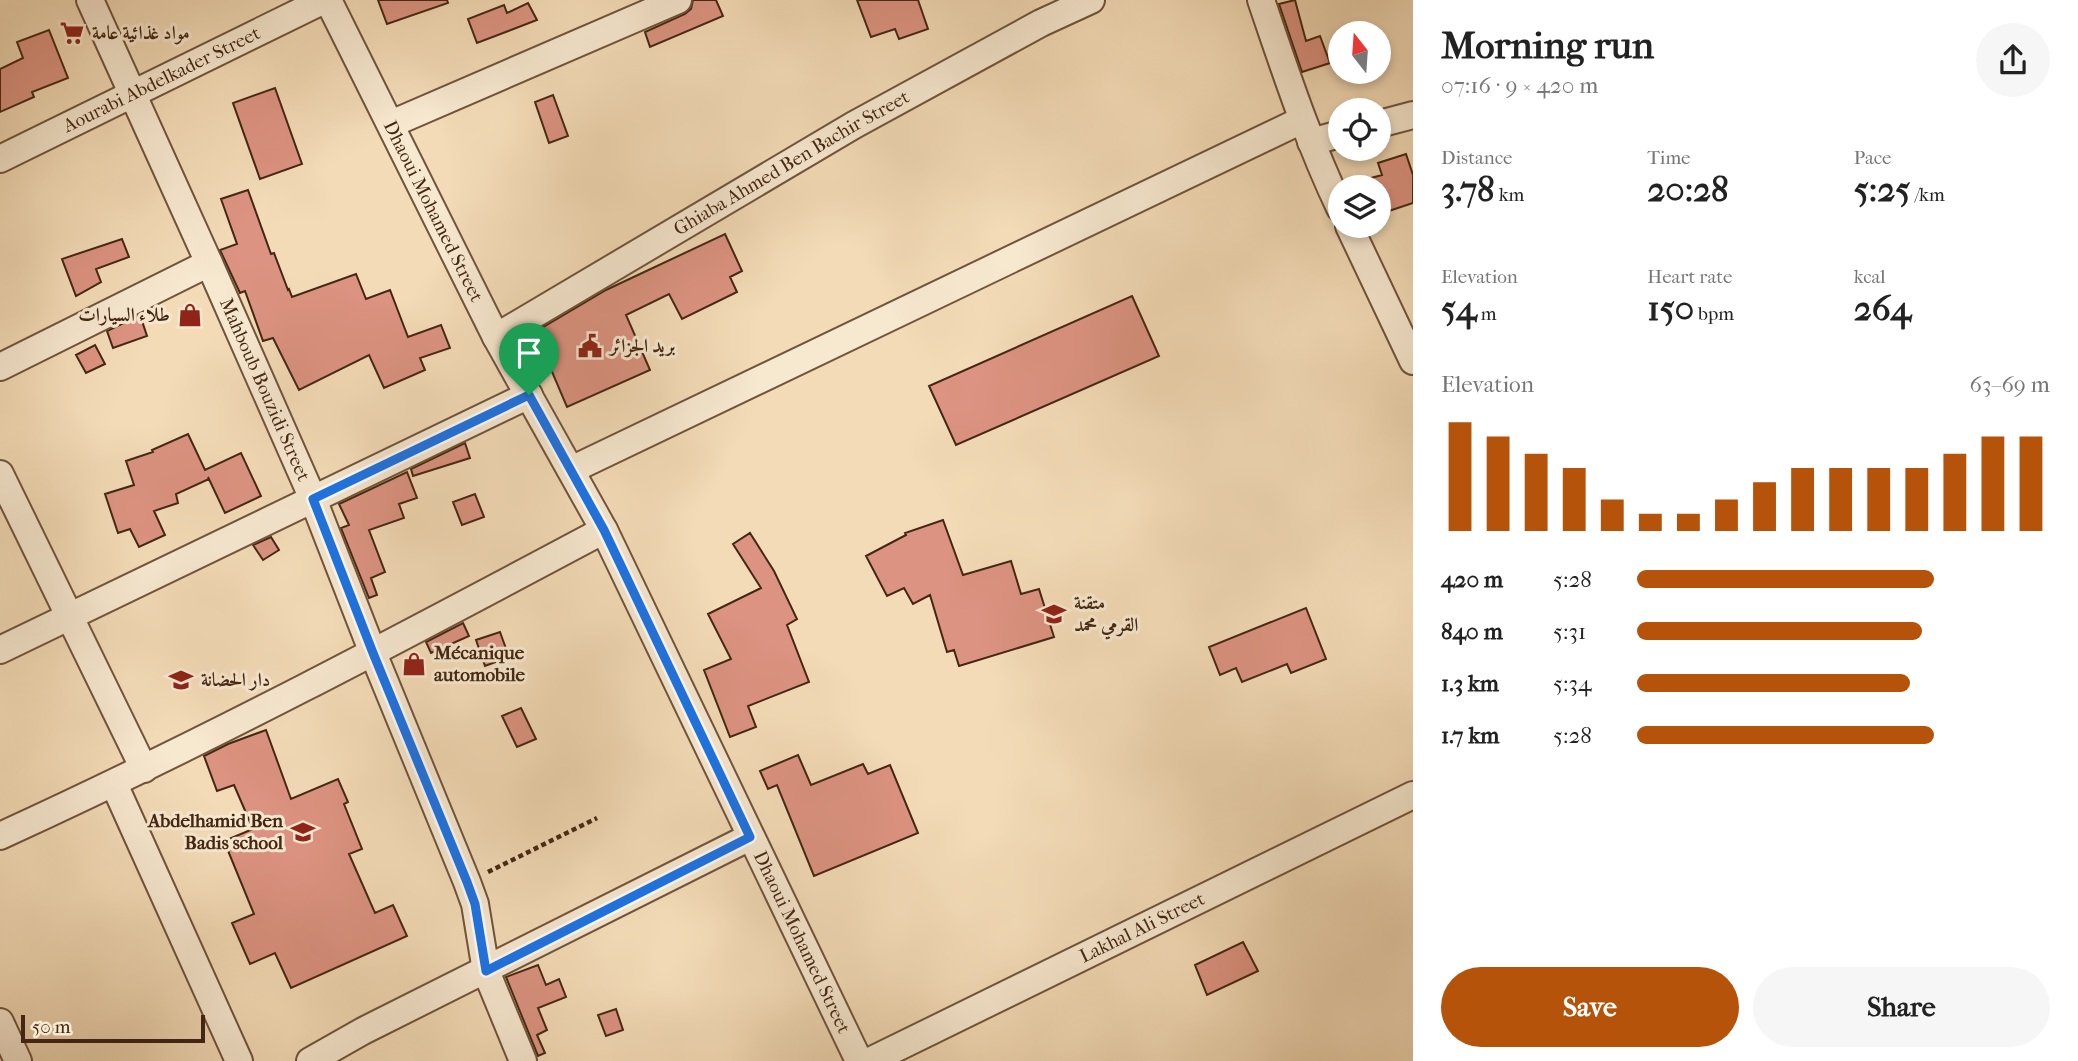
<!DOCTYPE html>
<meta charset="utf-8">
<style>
:root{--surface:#fff;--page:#f6f6f6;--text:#222;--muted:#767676;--accent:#b45309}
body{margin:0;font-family:"IM FELL French Canon",Amiri,serif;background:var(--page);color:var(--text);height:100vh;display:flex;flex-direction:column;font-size:26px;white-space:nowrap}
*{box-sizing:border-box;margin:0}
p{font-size:23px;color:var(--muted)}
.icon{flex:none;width:38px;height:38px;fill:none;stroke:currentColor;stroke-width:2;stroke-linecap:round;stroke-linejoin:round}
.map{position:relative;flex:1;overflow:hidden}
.details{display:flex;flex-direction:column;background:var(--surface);width:665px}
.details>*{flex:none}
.needle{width:46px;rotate:343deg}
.tools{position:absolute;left:1328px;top:21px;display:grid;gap:14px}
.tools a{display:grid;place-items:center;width:63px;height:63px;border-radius:50%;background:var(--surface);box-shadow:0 4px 10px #0003;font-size:35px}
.scale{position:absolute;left:21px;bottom:18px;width:184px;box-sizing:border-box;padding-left:7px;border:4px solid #442712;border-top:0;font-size:19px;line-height:24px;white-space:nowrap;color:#442712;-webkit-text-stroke:5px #f7e8d0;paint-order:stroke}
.pin{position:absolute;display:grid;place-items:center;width:60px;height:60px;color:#fff;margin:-72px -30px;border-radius:50% 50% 50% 0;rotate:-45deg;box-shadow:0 0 7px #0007}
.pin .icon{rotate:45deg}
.round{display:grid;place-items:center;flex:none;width:74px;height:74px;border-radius:37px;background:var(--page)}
.summary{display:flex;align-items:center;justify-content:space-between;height:119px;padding:0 28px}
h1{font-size:38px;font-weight:700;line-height:52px}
.stats{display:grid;grid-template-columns:repeat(3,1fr);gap:10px;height:119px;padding:7px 28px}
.stats div{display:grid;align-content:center}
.stats b{font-size:35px;font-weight:700}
.stats small{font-size:19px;font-weight:400}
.stats p{font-size:19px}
.chart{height:196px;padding:14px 28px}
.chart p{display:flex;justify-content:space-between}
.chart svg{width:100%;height:126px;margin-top:7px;stroke:var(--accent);stroke-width:6}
.action{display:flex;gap:14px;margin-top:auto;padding:14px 28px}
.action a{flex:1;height:80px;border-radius:42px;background:var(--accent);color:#fff;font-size:28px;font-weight:700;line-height:80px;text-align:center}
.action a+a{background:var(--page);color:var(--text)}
ul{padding:0 28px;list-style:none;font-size:23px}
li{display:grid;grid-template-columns:112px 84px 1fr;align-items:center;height:52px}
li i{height:18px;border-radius:9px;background:var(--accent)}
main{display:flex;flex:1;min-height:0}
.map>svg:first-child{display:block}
.building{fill:#dc9381;stroke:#442712;stroke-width:2}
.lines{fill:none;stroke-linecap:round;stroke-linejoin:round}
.minor-casing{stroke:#70543b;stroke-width:30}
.path{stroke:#442712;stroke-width:4.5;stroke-dasharray:5 3.5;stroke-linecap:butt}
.minor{stroke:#f7e8d0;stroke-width:26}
.route-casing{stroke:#fff;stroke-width:14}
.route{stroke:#1a73e8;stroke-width:9}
.labels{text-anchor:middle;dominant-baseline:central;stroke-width:6;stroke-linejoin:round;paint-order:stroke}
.poi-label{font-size:19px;font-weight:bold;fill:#442712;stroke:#f7e8d0;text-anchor:start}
.street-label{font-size:19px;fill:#442712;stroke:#f7e8d0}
</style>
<main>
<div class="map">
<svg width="1413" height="1061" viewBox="0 0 1413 1061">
<rect width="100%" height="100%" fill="#f3dbb7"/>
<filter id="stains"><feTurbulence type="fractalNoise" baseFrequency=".00286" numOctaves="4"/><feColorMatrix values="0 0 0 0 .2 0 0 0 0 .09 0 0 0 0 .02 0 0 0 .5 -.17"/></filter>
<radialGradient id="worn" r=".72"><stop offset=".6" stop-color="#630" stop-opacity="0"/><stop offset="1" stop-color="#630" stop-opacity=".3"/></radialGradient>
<!-- building -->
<path class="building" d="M378,0H447L448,3L387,24Z
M693,0H716L723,16L650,47L645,32L685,14L691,9Z
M857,0H918L928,29L899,39L895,29L871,37Z
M1295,0L1306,41L1320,36L1330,63L1302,72L1279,4Z
M528,3L537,20L477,43L468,19L504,5L507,13Z
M49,30L68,78L32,92L34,97L0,112V69L23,58L17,42Z
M275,88L302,164L260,179L233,103Z
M553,95L568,136L549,143L535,102Z
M1406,154L1413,175V203L1383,213L1379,201V187H1374L1371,178L1382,175L1378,163Z
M248,190L271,254L274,253L288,290L289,289L292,297L356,274L366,299L390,290L408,337L441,325L450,348L420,358L425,370L384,388L369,355L299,390L273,338L263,341L245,291L240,293L220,250L237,244L221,199Z
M725,234L742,271L730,277L737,292L682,319L669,294L626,315L650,370L567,407L535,332L606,290Z
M122,239L129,257L96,269L101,282L76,296L62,259Z
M1132,296L1159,356L956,445L929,386Z
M140,315L147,336L113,348L107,331Z
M95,345L105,364L86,373L76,355Z
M188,434L205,470L241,453L261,496L225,513L208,477L209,479L176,494L178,503L154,511L165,535L139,547L130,529L118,533L105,494L134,485L126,461L153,452L152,450Z
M465,443L470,458L413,476L411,469Z
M407,472L417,498L399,504L404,518L369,530L385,572L371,578L377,595L369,598L341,528L349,525L339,504Z
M475,494L484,517L462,525L453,502Z
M943,520L963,575L1011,561L1021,594L1039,589L1054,637L959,666L954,650L947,652L930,595L913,604L904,588L887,596L866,556L906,535L905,533Z
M750,533L774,571L797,619L787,625L809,682L748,706L756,727L730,737L704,670L731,659L708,614L761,588L733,544Z
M271,537L279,550L263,560L253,545Z
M1306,608L1326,659L1291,673L1287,664L1242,682L1236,668L1220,675L1209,647Z
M463,623L469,636L431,653L426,642Z
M500,632L509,657L485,666L476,640Z
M521,708L536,739L517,747L502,716Z
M266,730L291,799L338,779L348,802L344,804L362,849L349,854L375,913L393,905L407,936L291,988L275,953L250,964L232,923L254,914L224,841L253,829L234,785L217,791L204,756L228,744Z
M798,755L811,785L863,764L868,774L890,765L918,833L814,876L777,785L768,789L760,771Z
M1243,942L1258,971L1207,995L1195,965Z
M538,965L546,985L559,979L566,997L538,1008L547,1030L537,1035L545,1053L538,1056L506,977Z
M616,1009L623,1030L606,1036L598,1015Z"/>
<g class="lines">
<!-- minor casing -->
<g class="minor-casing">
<g id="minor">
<path id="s1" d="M90,0L209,263L313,499L373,653L467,882L475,904L486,971L523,1061"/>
<path id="s2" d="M328,0L496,337L604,530L859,1061"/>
<path d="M1261,0C1285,70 1308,141 1340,208"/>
<path d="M391,124L678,0"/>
<path d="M1379,124L1413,115"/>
<path d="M1311,142L1340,134"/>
<path id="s3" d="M0,159L324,0"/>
<path d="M1349,226L1413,361"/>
<path id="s4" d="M496,337L854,125L1041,23L1091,0"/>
<path d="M0,367L209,263"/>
<path d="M571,470L1302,120"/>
<path d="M0,474L144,769"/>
<path d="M0,650L529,395"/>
<path d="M114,784L239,1061"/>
<path d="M0,836C206,742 405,636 604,530"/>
<path d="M0,1022L18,1061"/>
<path d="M310,1061L363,1031L750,837"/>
<path id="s5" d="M870,1061L1413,795"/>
</g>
</g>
<!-- path -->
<path class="path" d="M488,872L597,818"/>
<!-- minor -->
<use href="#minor" class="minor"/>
</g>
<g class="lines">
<!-- route casing -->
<g class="route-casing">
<path id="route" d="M529,395L604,530L750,837L486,971L475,904L467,882L373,653L313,499Z"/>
</g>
<!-- route -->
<use href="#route" class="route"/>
</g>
<!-- icons -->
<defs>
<g id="supermarket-bare" transform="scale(1.89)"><path d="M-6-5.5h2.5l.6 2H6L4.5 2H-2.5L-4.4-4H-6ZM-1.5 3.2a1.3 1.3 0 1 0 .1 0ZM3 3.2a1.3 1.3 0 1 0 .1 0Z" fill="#8f2418" stroke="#f7e8d0" stroke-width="2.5" paint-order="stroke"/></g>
<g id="shop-bare" transform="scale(1.89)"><path d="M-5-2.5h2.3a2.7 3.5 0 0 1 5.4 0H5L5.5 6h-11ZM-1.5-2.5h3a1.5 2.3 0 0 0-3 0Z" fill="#8f2418" stroke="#f7e8d0" stroke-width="2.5" paint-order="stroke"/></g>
<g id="civic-bare" transform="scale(1.89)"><path d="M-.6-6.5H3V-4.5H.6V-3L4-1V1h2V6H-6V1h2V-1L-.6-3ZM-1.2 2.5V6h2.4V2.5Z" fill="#8f2418" stroke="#f7e8d0" stroke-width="2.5" paint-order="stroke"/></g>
<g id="school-bare" transform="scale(1.89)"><path d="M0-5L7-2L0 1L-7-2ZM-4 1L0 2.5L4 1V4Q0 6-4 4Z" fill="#8f2418" stroke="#f7e8d0" stroke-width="2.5" paint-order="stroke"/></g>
</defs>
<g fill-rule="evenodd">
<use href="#supermarket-bare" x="72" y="33"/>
<use href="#shop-bare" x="190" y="315"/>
<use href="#civic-bare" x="590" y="346"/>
<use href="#school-bare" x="1054" y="614"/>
<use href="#shop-bare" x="414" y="664"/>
<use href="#school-bare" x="181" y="680"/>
<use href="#school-bare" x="303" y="832"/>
</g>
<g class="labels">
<!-- poi labels -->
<g class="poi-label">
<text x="92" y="33">مواد غذائية عامة</text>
<text x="170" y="315" text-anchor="end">طلاء السيارات</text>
<text x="610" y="346">بريد الجزائر</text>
<text x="1074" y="603">متقنة<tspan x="1074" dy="22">القرمي محمد</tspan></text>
<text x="434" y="653">Mécanique<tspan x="434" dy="22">automobile</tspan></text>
<text x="201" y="680">دار الحضانة</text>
<text x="283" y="821" text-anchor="end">Abdelhamid Ben<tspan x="283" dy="22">Badis school</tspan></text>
</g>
<!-- street labels -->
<g class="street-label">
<text stroke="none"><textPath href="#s3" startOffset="180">Aourabi Abdelkader Street</textPath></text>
<text stroke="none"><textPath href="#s4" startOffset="343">Ghiaba Ahmed Ben Bachir Street</textPath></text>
<text stroke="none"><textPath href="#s2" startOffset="236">Dhaoui Mohamed Street</textPath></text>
<text stroke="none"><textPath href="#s1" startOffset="427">Mahboub Bouzidi Street</textPath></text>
<text stroke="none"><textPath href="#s5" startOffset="303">Lakhal Ali Street</textPath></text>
<text stroke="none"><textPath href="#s2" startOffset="1055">Dhaoui Mohamed Street</textPath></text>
</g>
</g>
<rect width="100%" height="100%" filter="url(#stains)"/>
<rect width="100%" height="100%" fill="url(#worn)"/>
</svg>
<div class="tools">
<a><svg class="needle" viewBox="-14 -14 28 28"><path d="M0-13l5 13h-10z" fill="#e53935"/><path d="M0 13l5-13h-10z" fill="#767676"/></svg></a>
<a><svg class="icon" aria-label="locate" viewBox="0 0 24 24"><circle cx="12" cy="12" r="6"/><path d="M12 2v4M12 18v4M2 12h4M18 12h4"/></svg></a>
<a><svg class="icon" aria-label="layers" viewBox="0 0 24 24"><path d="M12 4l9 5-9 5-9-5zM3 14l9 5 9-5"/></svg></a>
</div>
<div class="scale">50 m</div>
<div class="pin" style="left:529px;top:395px;background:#1e9e55"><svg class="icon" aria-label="arrive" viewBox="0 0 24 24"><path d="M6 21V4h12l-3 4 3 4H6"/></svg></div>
</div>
<section class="details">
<div class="summary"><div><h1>Morning run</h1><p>07:16 · 9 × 420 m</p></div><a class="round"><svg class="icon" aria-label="share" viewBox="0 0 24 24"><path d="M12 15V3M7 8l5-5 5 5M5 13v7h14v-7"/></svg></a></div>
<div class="stats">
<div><p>Distance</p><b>3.78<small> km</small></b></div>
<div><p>Time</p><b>20:28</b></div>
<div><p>Pace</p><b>5:25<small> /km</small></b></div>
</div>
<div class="stats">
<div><p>Elevation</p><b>54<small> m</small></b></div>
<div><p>Heart rate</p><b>150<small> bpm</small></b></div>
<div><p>kcal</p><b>264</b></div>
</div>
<div class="chart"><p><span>Elevation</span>63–69 m</p>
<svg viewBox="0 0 160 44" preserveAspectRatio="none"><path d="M5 44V6M15 44V11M25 44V17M35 44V22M45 44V33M55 44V38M65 44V38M75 44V33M85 44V27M95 44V22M105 44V22M115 44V22M125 44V22M135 44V17M145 44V11M155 44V11"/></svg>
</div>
<ul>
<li><b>420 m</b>5:28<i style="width:72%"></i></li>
<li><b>840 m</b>5:31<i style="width:69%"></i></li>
<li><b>1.3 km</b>5:34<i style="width:66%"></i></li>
<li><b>1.7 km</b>5:28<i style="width:72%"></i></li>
</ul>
<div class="action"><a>Save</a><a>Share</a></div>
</section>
</main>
